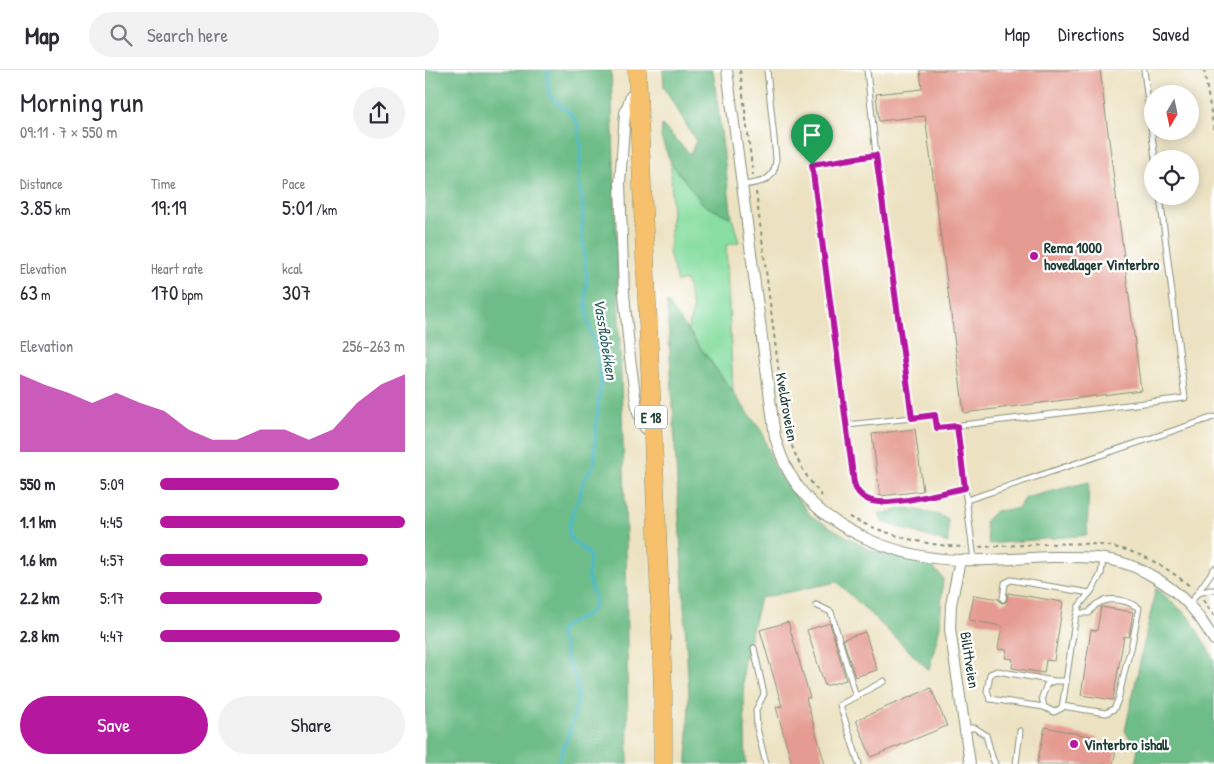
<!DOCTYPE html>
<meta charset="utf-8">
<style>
:root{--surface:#fff;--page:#f2f2f3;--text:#2b2b33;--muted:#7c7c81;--line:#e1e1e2;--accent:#b5179e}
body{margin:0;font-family:"Patrick Hand",sans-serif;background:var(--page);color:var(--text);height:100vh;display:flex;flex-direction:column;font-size:19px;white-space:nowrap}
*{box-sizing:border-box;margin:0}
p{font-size:16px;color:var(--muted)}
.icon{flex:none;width:28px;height:28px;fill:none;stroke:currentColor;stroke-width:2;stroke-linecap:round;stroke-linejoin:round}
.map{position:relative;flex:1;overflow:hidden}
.sheet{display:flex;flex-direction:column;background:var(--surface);width:425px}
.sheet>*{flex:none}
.needle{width:32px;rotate:189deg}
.controls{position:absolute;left:719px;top:15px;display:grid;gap:10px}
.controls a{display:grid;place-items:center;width:55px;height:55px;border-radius:50%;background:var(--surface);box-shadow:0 2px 12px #0003;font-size:25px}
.pin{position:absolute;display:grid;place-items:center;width:42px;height:42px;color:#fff;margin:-51px -21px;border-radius:50% 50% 50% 0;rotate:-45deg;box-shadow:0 0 5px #0007}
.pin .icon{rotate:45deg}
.round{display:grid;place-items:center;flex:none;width:52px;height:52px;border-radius:26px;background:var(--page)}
.summary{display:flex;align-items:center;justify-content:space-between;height:85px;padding:0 20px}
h1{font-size:28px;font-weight:600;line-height:38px}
.metrics{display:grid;grid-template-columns:repeat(3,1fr);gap:8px;height:85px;padding:5px 20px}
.metrics div{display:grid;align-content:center}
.metrics b{font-size:21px;font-weight:600}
.metrics small{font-size:14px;font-weight:400}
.metrics p{font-size:14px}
.chart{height:140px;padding:10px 20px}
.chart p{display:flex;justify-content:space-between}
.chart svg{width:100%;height:90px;margin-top:5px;fill:var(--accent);opacity:.7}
.cta{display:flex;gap:10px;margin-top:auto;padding:10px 20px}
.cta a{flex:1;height:58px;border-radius:30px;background:var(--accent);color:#fff;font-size:20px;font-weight:600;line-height:58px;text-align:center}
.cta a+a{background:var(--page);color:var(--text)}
ul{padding:0 20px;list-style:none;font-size:16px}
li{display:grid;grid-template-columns:80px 60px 1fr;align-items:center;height:38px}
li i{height:12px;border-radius:6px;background:var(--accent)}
header{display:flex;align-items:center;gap:30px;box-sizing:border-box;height:70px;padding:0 25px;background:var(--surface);border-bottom:1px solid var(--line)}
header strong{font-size:24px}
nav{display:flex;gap:28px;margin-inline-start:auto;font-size:18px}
.search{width:350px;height:45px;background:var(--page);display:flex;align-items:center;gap:12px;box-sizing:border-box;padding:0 18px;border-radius:28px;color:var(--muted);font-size:19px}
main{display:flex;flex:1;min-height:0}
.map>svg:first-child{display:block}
.green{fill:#88dea2;stroke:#548e6b}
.forest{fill:#6ebd88;stroke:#467d5e}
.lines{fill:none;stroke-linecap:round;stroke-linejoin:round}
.stream{stroke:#50bacc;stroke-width:3}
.building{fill:#e59b91}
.service-casing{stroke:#86907a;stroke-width:7}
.minor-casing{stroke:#86907a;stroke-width:12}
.trunk-casing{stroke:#86907a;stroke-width:19}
.path{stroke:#86907a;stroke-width:2;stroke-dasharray:4 4;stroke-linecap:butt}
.service{stroke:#fff;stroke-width:5}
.minor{stroke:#fff;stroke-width:10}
.trunk{stroke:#f7c06c;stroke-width:18}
.route-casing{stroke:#fff;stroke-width:10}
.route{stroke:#b5179e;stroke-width:6}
.poi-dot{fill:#b5179e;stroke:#fff;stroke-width:2}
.labels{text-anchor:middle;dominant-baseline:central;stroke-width:4.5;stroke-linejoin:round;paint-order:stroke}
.shield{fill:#fff;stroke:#627771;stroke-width:1}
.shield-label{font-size:14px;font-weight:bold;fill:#1f3d34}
.poi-label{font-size:15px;font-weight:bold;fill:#1f3d34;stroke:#fff;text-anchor:start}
.street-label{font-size:15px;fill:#1f3d34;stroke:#fff}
.water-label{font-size:16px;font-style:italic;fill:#2e6262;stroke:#fff}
</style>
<header>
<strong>Map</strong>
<div class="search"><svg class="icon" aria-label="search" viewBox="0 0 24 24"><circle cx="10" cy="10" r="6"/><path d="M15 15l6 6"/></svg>Search here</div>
<nav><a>Map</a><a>Directions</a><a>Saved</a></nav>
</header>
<main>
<section class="sheet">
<div class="summary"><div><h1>Morning run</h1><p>09:11 · 7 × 550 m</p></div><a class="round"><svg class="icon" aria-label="share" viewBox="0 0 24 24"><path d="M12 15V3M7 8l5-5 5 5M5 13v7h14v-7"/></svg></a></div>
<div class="metrics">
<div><p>Distance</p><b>3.85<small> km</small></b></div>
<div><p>Time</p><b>19:19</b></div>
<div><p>Pace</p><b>5:01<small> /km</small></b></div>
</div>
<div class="metrics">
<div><p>Elevation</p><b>63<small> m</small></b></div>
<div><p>Heart rate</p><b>170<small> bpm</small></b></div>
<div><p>kcal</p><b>307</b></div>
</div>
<div class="chart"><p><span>Elevation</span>256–263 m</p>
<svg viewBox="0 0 160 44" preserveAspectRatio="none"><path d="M0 44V6L10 11L20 15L30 20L40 15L50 20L60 24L70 33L80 38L90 38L100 33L110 33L120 38L130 33L140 20L150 11L160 6V44z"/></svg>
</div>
<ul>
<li><b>550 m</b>5:09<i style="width:73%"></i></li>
<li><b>1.1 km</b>4:45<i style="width:100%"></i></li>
<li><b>1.6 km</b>4:57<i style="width:85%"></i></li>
<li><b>2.2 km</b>5:17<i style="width:66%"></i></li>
<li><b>2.8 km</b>4:47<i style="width:98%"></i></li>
</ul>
<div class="cta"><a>Save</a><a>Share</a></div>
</section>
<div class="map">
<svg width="789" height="694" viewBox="0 0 789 694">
<rect width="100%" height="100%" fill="#fff"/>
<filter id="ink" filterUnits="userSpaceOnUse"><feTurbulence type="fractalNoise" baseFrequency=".02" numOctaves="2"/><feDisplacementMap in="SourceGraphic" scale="10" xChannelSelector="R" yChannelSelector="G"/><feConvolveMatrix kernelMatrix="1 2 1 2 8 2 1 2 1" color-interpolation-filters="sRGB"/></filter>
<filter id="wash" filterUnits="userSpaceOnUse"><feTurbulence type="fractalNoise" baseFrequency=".0096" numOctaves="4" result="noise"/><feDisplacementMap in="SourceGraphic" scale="20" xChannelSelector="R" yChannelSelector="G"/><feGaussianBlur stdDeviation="1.12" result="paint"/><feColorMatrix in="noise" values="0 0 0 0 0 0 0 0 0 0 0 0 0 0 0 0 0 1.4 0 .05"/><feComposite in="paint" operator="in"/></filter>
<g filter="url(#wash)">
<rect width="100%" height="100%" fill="#ece2c1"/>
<!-- green -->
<path class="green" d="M246,93L279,135L307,148L314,172L301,175L308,322L263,260L268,239L261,210L252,212L244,182L247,140Z"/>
<!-- forest -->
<path class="forest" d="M0,0H186L201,465L203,694H0Z
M238,0H288L307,148L279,135L246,93L236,68L237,55L265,84L271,71L239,17Z
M242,232L337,362L350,399L386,446L445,480L507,496L518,508L515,556L504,600L412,512L335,528L318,595L321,694H262L264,625Z
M664,412L662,465L564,474L560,452L570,441L591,439L600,428Z
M482,438L514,445L523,450V473L457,452L454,444Z
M731,518L765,548L789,590V694H710L713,679L700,661Z"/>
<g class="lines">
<!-- stream -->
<path class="stream" d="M123,0V20L126,27L146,44L152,53L156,76L154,112L158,138L157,164L162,209L161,219V233L164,255L173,287L176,313L171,358L169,395L159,409L154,429L150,436L144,456V463L146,469L163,483L165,487L163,506L170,529L169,536L165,542L158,547L141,555L134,563C135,568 138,572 140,577C141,582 141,588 143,593C145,598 148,602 150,607C159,640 141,664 133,694"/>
</g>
<g id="blocks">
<!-- building -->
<path class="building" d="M495,0H675L716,320L539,343L500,46L454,51L451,24L497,19Z
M490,359L498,421L455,426L447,364Z
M583,523L638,532L629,591L621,590L619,603L587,598L588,589L580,588L582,580L573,579L577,556L544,550L549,525L574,529L575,532L578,533L582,531Z
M676,537L708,542L704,567L699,566L688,630L656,625L666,560L672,561Z
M363,552L385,628H381L400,694H367L351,637L357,636L335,560Z
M405,553L421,610L400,616L382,560Z
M440,562L452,600L430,607L418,569Z
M506,618L522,656L446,687L431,650Z
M620,657L673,668L672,672L692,676L688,694H612Z"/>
</g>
</g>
<g filter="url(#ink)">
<use href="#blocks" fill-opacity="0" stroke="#86907a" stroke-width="1"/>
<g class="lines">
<!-- service casing -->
<g class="service-casing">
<path id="service" d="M442,0L451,85L487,348L510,345L512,358L760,328L735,126
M719,0L730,89
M451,85L387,95L422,355L487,348
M317,115C336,113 351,111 351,88L342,0
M422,355L429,413C431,421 437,427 444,430C463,438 519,422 540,417
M532,356L549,490
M542,430L789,347
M773,523L785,520H789
M578,529L580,513L586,510L665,523
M391,535L406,542L431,627
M764,535L789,499
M329,578L339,624L331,640L332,658L341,694
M641,611H629L622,614L617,627L619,637L629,642L637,638L650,551L654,536L667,520L676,504L678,489
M637,636L681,643L689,639L693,630L702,591L706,579L714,538C702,530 685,526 672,534C669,536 666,540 664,543H652
M619,637L565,629L562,621L565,604L572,601L629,611
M541,658H550L561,665L567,687L570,694
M434,694L415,635L459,611
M591,694L595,661"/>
</g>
<!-- minor casing -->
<g class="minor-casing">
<path id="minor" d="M302,0L350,367C355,383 360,398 370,412C403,462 477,489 536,490C566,491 597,488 627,487C649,487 673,486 695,492C720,499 747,516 765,536C774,546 782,558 789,570
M206,26L200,43L195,113L199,224L205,288L210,325L213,343L220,358
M535,490L526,535L525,559L545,694"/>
</g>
<!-- trunk casing -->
<g class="trunk-casing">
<path id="trunk" d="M212,0L234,507L238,620V694"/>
</g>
<!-- path -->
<path class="path" d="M315,0L328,105
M779,0L789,61
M331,122L360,351C367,382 376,401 397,426
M424,447C460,464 499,476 540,477
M554,477C576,476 598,475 619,474C650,473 681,472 710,483C731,491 749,503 766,517
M778,530L789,546"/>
<!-- service -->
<use href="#service" class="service"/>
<!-- minor -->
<use href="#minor" class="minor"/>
<!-- trunk -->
<use href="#trunk" class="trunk"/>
</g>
</g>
<g class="lines" filter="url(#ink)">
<!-- route casing -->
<g class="route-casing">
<path id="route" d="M451,85L487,348L510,345L512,358L532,356L540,418C519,422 462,438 444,430C437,427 431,421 429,413L387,95Z"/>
</g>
<!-- route -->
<use href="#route" class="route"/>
</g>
<!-- markers -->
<g class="poi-dot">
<circle cx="609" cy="186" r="5"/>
<circle cx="649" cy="674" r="5"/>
</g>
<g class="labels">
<!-- shield labels -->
<rect class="shield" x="210" y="335.5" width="32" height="23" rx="4"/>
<g class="shield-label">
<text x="226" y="347">E 18</text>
</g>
<!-- poi labels -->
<g class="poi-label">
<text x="619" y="177">Rema 1000<tspan x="619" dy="17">hovedlager Vinterbro</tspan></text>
<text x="659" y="674">Vinterbro ishall</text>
</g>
<!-- street labels -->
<g class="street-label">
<text transform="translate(362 337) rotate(80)">Kveldroveien</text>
<text transform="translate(545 590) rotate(81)">Bilittveien</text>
</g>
<!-- water labels -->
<g class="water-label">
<text transform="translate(181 269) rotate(81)">Vassflobekken</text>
</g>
</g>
</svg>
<div class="controls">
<a><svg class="needle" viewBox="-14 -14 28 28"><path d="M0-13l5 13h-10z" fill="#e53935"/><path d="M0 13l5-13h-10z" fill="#7c7c81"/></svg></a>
<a><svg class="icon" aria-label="locate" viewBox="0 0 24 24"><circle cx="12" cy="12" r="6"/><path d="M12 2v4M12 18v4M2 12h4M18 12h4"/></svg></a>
</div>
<div class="pin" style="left:387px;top:95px;background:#1e9e55"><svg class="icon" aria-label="arrive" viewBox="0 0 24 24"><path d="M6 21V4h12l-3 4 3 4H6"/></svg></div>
</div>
</main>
